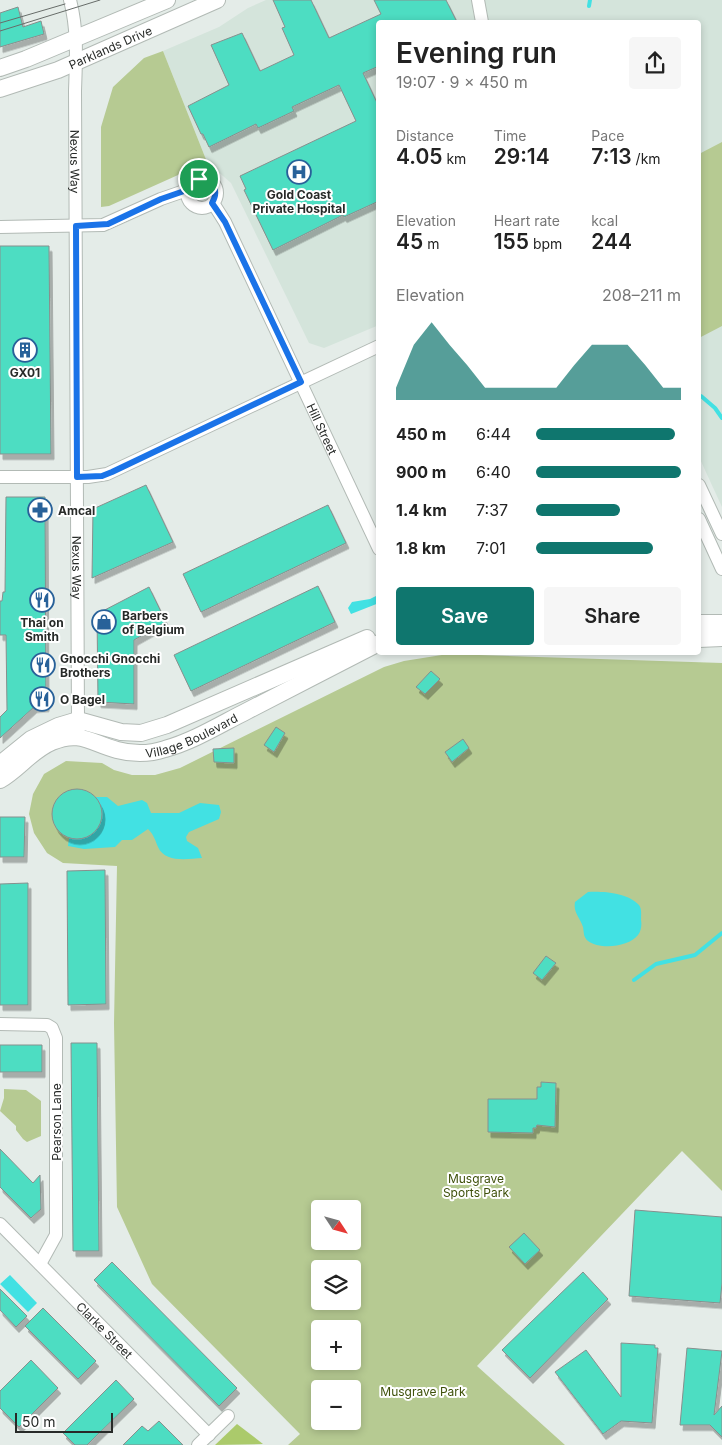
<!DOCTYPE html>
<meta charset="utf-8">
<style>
:root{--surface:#fff;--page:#f6f6f6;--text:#222;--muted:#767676;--accent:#0f766e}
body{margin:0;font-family:Inter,sans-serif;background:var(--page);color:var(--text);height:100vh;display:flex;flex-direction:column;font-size:19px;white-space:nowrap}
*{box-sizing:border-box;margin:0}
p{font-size:16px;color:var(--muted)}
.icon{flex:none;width:28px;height:28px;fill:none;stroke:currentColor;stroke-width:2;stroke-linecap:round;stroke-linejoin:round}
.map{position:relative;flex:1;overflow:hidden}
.side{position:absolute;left:376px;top:20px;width:325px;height:635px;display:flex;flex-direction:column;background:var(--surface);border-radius:5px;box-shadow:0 2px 8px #0003}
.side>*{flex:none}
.needle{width:32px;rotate:126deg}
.controls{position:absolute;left:311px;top:1200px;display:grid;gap:10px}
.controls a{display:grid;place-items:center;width:50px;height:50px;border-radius:5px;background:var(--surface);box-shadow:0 2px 8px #0003;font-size:25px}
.scale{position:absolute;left:15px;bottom:12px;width:98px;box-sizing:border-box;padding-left:5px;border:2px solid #272a28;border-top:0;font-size:14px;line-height:18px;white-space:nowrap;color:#272a28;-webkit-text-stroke:4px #fff;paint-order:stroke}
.pin{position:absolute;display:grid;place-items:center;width:42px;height:42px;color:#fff;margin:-21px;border:2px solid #fff;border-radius:50%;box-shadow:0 1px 5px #0007}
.round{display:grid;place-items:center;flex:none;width:52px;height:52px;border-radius:5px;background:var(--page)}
.headline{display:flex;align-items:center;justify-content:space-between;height:85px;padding:0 20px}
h1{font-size:28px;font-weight:600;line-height:38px}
.stats{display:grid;grid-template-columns:repeat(3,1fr);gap:8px;height:85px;padding:5px 20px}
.stats div{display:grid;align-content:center}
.stats b{font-size:21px;font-weight:600}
.stats small{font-size:14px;font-weight:400}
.stats p{font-size:14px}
.chart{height:140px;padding:10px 20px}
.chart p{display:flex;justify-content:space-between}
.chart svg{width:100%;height:90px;margin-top:5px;fill:var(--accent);opacity:.7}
.primary-button{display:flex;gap:10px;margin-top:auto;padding:10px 20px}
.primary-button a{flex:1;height:58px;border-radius:5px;background:var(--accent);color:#fff;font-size:20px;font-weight:600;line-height:58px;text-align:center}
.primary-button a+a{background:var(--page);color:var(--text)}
ul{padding:0 20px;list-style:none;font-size:16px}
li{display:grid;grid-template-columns:80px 60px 1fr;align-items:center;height:38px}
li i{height:12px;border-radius:6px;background:var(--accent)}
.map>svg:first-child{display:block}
.built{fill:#d4e4db}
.green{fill:#b6ca92;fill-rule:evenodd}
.forest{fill:#abca6b}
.water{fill:#42e1e3}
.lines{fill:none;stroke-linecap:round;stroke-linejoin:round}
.stream{stroke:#42e1e3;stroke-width:4}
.building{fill:#4eddc2;stroke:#878f8d;filter:url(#shadow)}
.street-casing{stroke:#b2bab5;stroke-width:14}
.secondary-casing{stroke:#b2bab5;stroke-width:18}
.street{stroke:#fff;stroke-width:12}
.secondary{stroke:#fff;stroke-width:16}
.tram{stroke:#676c69;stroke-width:1}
.route-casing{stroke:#fff;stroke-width:10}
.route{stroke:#1a73e8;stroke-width:6}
.labels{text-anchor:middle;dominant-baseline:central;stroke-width:4;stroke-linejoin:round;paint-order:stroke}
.street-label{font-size:12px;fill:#272a28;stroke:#fff}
.poi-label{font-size:12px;font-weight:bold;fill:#272a28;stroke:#fff;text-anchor:start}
.park-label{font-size:12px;fill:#3e5009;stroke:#fff}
</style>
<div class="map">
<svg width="722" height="1445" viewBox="0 0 722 1445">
<defs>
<filter id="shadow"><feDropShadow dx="3" dy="5.5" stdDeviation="0" flood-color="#0004"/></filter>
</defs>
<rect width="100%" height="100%" fill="#e4ece8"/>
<!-- built -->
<path class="built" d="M266,0H722V507L699,457V22H379V325L324,348L309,343L231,183L207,162L163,51L219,27L248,8Z"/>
<!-- green -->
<path class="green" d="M163,51L207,162L109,206L101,207V127L113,87L144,58Z
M722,142V326L699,338V154Z
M448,654L722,663V1191L682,1151L477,1366L565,1445H288L300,1434L152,1284L117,1207L114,1023L117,866L63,863L47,853L34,833L29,814L33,794L44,774L66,761L102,763L114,770L132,775H155L180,768L384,667L404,661ZM320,1209H352V1241H320ZM320,1269H352V1301H320ZM320,1329H352V1361H320ZM320,1389H352V1421H320Z
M4,1089L26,1090L41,1101V1136L27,1142L23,1139L16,1130V1126L0,1111L4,1098Z"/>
<!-- forest -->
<path class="forest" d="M237,1424L263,1444L215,1445Z"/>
<!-- water -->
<path class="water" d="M378,595L379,603L351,614L348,608L352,602L370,599Z
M95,797H107L118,806L142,800L147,803L151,813H179L200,803L219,805L221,812L219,819L189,832L186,837L187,841L198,848L202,858C187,859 165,863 158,847C155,840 154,835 148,829L132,840H122L115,847L84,849L68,846L69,838C96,842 109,820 95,797Z
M588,892C603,891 628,893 639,905C642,909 641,915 641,920C642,925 641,931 638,935C629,947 600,950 588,941C583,937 584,932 583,927C580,917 573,913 575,902Z
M10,1275L37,1303L28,1312L0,1284Z"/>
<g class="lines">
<!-- stream -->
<path class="stream" d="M589,6L590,0
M701,396L715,408L722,418
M634,980L656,964L695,955L722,933"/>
</g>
<!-- building -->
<path class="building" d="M273,0H311L329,38L381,14L374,0H446L457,22H379V66L363,73L379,107V201L344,217L343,215L273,250L244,190L246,189L240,176L356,121L339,85L292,107L294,111L258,128L256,124L209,147L203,134H201L188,106L229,85L211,45L242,33L260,71L294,55L282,28L285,27Z
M18,7L23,27L41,21L44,34L0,47V13Z
M0,246H49L51,454H0Z
M146,485L173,542L92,578L93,509Z
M6,497H45L46,706L34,707L0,738V717L7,710L6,635H0V601H2L3,592H5Z
M328,505L346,543L201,612L183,574Z
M318,586L335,622L191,691L174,655Z
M149,587L166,622L134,640V704L98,702L97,614Z
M431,671L440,679L425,694L416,687Z
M276,727L285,733L274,752L264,745Z
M463,739L469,748L452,762L445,752Z
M234,748V763L214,762L213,749Z
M52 814a25 25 0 1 1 50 0a25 25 0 1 1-50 0Z
M0,817H25L24,857H0Z
M105,870L106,1004L68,1005L67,871Z
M28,883V1005H0V884Z
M546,956L556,963L542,980L533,973Z
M71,1043H97L99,1251H73Z
M0,1045H42V1072H0Z
M541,1082L556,1083L555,1127L537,1125L536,1128H533V1133L488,1132V1099H537V1087H541Z
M0,1149L33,1183L40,1175L41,1209L31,1218L0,1187Z
M635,1210L722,1217V1283L720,1303L629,1296Z
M524,1233L540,1250L525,1264L509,1247Z
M112,1262L237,1388L219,1406L94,1280Z
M583,1272L608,1299L530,1378L502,1350Z
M0,1289L27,1316L16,1327L0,1310Z
M43,1308L96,1361L78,1379L25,1326Z
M621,1343L655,1345V1348H658L652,1423L621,1421L603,1434L555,1372L586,1350L621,1397Z
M687,1348L722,1351L714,1415L722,1406V1437L710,1425H680Z
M31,1360L58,1388L19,1427L0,1408V1391Z
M116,1380L134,1399L87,1445H75L63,1433Z
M159,1421L183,1445H123L142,1426L148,1431Z"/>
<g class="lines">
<!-- street casing -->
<g class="street-casing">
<g id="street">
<path id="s1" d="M70,0C78,31 76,60 75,91L78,720L79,736"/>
<path d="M478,0L482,22"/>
<circle cx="202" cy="193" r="15"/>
<path id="s2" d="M213,203L225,222L379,549"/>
<path d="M0,227L103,225L161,199L187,190"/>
<path d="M0,477H88L107,474L379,346"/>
<path d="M699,485L722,534"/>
<path d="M699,519L722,569"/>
<path d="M0,1024L47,1025L52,1028L56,1038V1235L40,1264"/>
<path id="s3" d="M0,1224L209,1435"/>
<path d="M198,1445L228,1416"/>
</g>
</g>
<!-- secondary casing -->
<g class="secondary-casing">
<g id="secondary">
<path d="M0,68L26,59L167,0"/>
<path id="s4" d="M0,89L58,70L217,0"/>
<path d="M699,623H722"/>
<path d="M699,639L722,638"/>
<path d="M0,764L31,739L58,726L78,720L121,732L141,733L167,725L367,638"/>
<path id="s5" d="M0,780C19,769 31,751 52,742C80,730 91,743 117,750C132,754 150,754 165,749C194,741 221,724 247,711C291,688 335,666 379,643"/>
</g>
</g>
<!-- street -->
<use href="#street" class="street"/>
<!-- secondary -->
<use href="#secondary" class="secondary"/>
<!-- tram -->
<path class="tram" d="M0,23L65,4
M0,31L100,0"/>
</g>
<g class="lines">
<!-- route casing -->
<g class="route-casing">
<path id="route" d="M199,179C214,179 219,191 212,203L225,222L301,382L112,472L102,476L77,477L76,226L108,224L161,199L187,190L193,182Z"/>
</g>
<!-- route -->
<use href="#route" class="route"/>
</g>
<!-- icons -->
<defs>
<g id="hospital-ring" transform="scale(1.25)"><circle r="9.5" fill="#fff" stroke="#286199" stroke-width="1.5"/><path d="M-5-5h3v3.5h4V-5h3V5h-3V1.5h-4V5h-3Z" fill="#286199"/></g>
<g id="building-ring" transform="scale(1.25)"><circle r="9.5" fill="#fff" stroke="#286199" stroke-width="1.5"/><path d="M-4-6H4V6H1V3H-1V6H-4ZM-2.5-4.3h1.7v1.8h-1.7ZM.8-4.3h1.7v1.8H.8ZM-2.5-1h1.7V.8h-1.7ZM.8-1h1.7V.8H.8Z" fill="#286199"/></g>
<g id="pharmacy-ring" transform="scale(1.25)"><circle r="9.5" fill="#fff" stroke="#286199" stroke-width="1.5"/><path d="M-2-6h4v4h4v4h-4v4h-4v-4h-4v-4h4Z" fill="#286199"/></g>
<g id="restaurant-ring" transform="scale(1.25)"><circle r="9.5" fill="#fff" stroke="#286199" stroke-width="1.5"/><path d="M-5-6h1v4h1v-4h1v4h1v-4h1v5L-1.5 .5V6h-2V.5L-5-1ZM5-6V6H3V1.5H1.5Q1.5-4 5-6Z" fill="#286199"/></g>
<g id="shop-ring" transform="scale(1.25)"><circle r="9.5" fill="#fff" stroke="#286199" stroke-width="1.5"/><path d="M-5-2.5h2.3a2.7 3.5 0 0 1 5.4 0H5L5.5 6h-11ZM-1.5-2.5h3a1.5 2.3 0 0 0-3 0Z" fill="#286199"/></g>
</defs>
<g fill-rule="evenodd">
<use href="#hospital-ring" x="299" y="172"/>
<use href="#building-ring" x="25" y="350"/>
<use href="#pharmacy-ring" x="40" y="510"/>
<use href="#restaurant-ring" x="42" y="600"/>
<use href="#shop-ring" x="104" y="622"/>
<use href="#restaurant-ring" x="43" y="665"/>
<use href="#restaurant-ring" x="42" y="699"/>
</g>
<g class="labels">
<!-- street labels -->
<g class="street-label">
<text stroke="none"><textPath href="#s4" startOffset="118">Parklands Drive</textPath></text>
<text stroke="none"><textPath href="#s1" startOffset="162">Nexus Way</textPath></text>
<text stroke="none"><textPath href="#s2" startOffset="251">Hill Street</textPath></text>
<text stroke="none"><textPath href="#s1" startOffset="568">Nexus Way</textPath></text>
<text stroke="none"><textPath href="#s5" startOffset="210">Village Boulevard</textPath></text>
<text transform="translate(56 1122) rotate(-90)">Pearson Lane</text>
<text stroke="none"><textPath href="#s3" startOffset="149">Clarke Street</textPath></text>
</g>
<!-- poi labels -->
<g class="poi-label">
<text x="299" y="194" text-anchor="middle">Gold Coast<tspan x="299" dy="14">Private Hospital</tspan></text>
<text x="25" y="372" text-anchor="middle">GX01</text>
<text x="58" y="510">Amcal</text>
<text x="122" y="615">Barbers<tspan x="122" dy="14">of Belgium</tspan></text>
<text x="42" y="622" text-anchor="middle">Thai on<tspan x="42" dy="14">Smith</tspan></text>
<text x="60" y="658">Gnocchi Gnocchi<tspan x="60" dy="14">Brothers</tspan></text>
<text x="60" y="699">O Bagel</text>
</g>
<!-- park labels -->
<g class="park-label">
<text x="476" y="1178">Musgrave<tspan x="476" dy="14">Sports Park</tspan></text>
<text x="423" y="1391">Musgrave Park</text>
</g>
</g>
</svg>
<div class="controls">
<a><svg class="needle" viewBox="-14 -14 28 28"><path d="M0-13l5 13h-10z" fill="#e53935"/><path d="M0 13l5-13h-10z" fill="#767676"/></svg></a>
<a><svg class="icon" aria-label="layers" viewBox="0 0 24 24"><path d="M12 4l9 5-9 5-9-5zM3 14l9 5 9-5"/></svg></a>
<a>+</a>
<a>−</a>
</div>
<div class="scale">50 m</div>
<div class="pin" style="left:199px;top:179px;background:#1e9e55"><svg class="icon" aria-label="arrive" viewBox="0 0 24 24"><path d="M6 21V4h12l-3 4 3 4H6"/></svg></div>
<section class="side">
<div class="headline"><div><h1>Evening run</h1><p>19:07 · 9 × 450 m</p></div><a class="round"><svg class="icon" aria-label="share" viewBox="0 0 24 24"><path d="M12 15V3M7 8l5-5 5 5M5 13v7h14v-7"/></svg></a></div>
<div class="stats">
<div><p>Distance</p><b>4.05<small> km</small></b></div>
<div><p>Time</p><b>29:14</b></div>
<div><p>Pace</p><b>7:13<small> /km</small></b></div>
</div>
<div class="stats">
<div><p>Elevation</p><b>45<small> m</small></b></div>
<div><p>Heart rate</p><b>155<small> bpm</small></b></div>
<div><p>kcal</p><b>244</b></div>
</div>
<div class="chart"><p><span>Elevation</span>208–211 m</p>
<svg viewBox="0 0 160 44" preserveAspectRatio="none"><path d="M0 44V38L10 17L20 6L30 17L40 27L50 38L60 38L70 38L80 38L90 38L100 27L110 17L120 17L130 17L140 27L150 38L160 38V44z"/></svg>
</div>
<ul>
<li><b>450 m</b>6:44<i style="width:96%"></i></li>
<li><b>900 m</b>6:40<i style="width:100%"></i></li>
<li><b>1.4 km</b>7:37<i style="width:58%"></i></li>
<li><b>1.8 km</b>7:01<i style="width:81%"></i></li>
</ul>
<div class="primary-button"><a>Save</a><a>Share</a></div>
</section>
</div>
